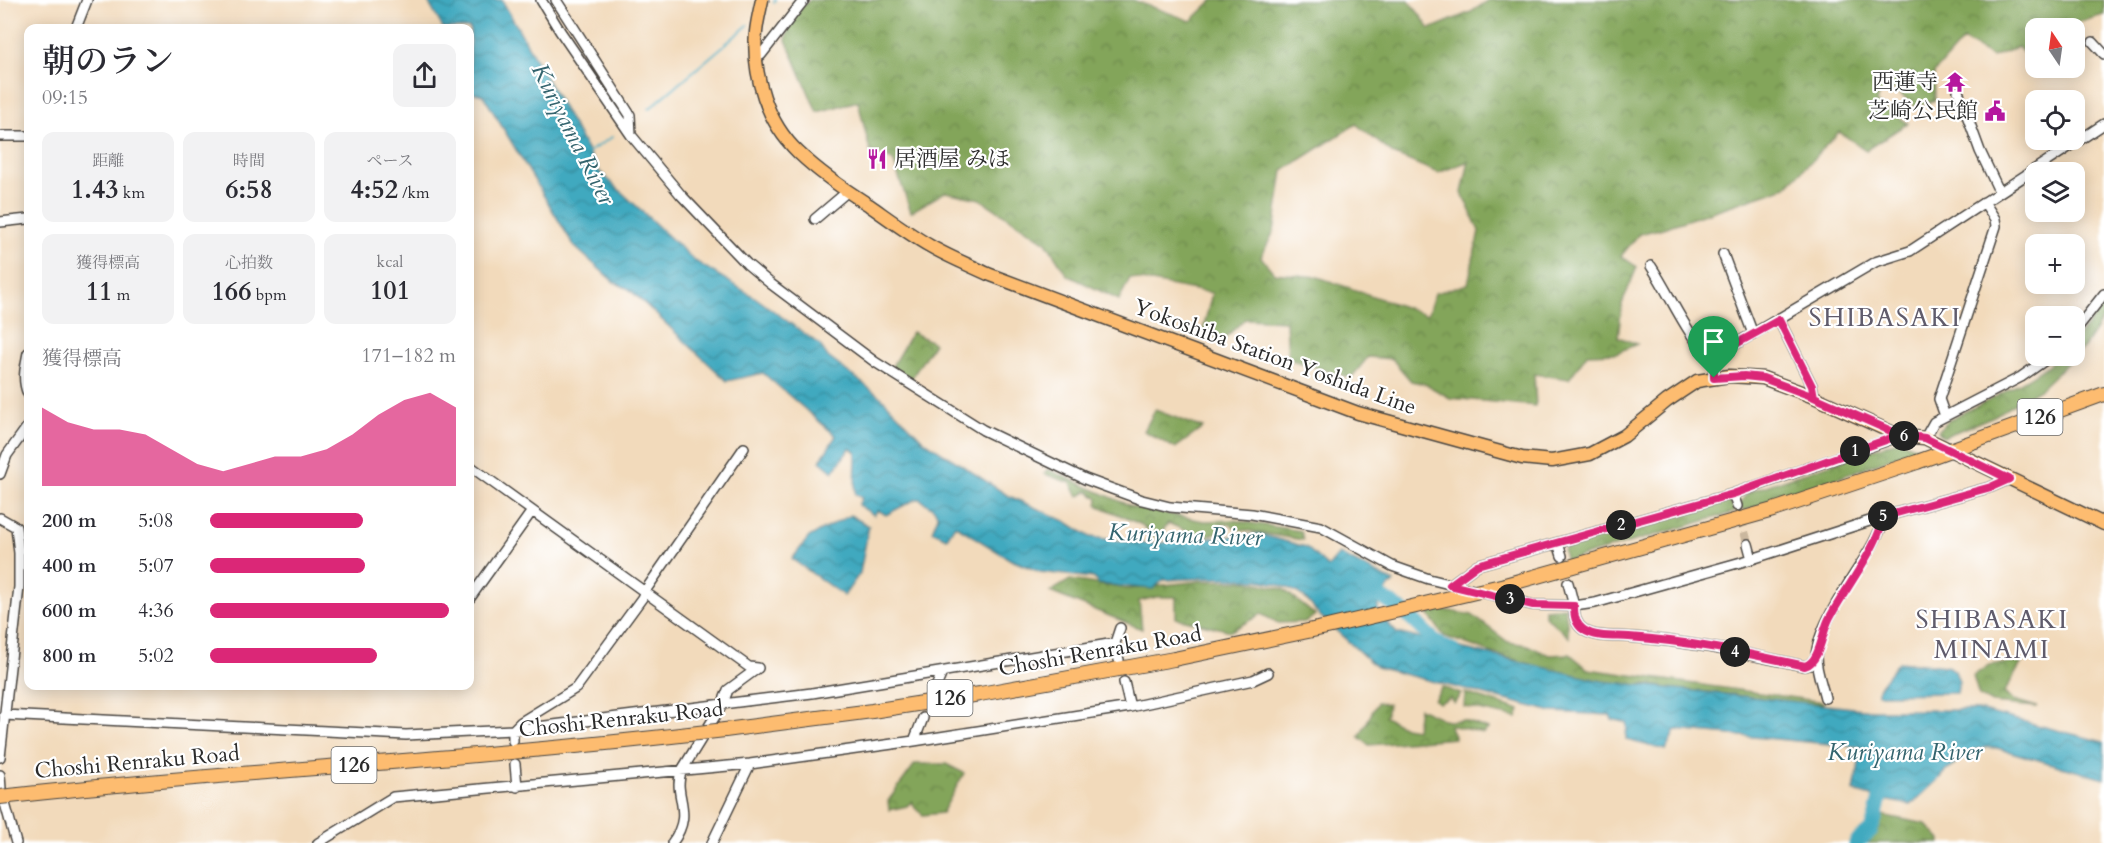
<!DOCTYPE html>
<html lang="ja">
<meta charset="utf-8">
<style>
:root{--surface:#fff;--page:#f2f2f3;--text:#2b2b33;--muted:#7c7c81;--accent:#db2777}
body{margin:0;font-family:Cardo,"Noto Serif JP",serif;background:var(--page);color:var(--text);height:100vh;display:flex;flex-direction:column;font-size:22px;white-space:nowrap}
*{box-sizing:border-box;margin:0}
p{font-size:20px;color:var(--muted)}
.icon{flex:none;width:33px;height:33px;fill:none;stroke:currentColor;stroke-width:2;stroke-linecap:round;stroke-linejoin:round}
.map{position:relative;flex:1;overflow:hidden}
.details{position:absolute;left:24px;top:24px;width:450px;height:666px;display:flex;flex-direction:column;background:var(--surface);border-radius:12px;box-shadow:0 3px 15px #0003}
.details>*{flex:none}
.needle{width:39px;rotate:347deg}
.fabs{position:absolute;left:2025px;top:18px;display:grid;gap:12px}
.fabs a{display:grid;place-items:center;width:60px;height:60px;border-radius:12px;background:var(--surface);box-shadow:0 3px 15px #0003;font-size:30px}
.pin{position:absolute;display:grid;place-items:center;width:51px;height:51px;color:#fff;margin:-62px -26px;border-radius:50% 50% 50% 0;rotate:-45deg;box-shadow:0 0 6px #0007}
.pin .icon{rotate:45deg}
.km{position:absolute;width:30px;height:30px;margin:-15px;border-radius:50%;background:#222;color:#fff;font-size:16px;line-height:30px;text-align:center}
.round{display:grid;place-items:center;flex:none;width:63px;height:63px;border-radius:12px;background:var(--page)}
.head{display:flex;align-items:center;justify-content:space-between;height:102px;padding:0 18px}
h1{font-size:33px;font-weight:600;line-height:45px}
.stats{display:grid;grid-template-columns:repeat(3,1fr);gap:9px;height:102px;padding:6px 18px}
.stats div{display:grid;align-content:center;border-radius:12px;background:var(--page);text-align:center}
.stats b{font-size:26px;font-weight:600}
.stats small{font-size:16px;font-weight:400}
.stats p{font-size:16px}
.chart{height:168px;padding:12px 18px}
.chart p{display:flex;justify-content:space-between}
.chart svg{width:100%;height:108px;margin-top:6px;fill:var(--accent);opacity:.7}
ul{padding:0 18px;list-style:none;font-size:20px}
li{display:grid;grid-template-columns:96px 72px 1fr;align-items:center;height:45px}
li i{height:15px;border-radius:8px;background:var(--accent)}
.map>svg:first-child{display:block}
.forest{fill:url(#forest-crowns);stroke:#576842;stroke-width:1.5;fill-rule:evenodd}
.water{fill:url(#water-waves);stroke:#356a75;stroke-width:1.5}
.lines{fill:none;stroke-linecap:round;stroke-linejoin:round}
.stream{stroke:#3fa9bf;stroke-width:2}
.river{stroke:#3fa9bf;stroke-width:15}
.minor-tunnel{stroke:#cab79e;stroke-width:9;stroke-dasharray:9 4.5;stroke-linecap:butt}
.minor-casing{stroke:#494541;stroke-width:12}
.major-casing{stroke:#494541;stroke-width:15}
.highway-casing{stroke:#494541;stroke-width:16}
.minor{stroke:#fff;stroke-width:9}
.major{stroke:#fdbc70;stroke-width:12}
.highway{stroke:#fdbc70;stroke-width:14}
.highway-bridge-casing{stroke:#494541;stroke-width:16;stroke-linecap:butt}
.highway-bridge{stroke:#fdbc70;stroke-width:14}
.route-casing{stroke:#fff;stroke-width:12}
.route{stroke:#db2777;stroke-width:8}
.labels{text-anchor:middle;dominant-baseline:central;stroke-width:4.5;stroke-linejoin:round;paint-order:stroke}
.shield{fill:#fff;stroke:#6b6b6b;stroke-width:1.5}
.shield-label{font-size:21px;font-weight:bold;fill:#2b2b2b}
.poi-label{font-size:22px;fill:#2b2b2b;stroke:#fff;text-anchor:end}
.street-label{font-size:22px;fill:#2b2b2b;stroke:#fff}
.water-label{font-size:24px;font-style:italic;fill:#34646e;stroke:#fff}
.quarter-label{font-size:26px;letter-spacing:1.5px;fill:#605c6c;stroke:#fff}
</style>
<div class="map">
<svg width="2104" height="843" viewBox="0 0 2104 843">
<defs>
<pattern id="forest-crowns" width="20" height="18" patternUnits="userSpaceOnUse" patternTransform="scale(1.5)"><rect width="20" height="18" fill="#83a55a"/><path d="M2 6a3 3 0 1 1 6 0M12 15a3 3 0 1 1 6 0" fill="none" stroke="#6b874b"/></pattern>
<pattern id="water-waves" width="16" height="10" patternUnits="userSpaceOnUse" patternTransform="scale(1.5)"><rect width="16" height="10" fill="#3fa9bf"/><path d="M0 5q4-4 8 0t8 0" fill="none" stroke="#358a9b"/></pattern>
</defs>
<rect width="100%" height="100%" fill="#fff"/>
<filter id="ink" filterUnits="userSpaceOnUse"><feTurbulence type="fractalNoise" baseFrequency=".0167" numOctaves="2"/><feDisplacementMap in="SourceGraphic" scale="12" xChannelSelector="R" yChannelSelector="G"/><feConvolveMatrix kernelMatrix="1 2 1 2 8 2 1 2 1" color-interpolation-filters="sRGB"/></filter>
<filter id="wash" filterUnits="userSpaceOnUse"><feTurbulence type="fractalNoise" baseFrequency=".008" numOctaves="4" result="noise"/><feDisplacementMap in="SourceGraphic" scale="24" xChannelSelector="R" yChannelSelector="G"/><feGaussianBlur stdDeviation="1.35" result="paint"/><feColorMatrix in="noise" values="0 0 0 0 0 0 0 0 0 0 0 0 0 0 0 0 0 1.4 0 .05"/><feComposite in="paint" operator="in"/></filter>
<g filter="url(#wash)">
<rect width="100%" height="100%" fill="#f2dabb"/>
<!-- forest -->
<path class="forest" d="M810,0H1133L1191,21L1213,0H1409L1430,29L1471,12L1489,0H2104V15L2072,24L2074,28H2036V67L2018,47L1992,57L1963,40L1934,73L1935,100L1916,107L1893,88L1879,93L1876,103L1908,123L1866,150L1839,132L1786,187L1663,228L1639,234L1621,256L1637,267L1622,304L1618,337L1637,344L1616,353L1587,354L1569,379L1534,374L1536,406L1450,398L1425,384L1411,381L1392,359L1368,357L1351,378L1288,359L1286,321L1245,319L1224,339L1202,334L1212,293L1130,278L1119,300L1067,275L1046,242L980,199L945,192L911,212L893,160L870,151L858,101L817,112L786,40L791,16ZM1356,124L1393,154L1438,173L1469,161L1462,193L1479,231L1468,284L1435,293L1427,315L1318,277L1274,273L1261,257L1274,231L1283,171Z
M2104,304V317L2084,347L2041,388L1994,416L1943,437L1938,431C1949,416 1970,410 1986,402C2011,388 2038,375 2059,356H2074L2075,341Z
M912,332L934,343L911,379L891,368Z
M1155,410L1203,428L1175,448L1144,431Z
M1900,440L1918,448L1777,501L1742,511C1738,501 1744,497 1751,491Z
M1047,469L1133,507L1204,521L1233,520L1301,531L1303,540L1237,529L1230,524H1219L1221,531L1202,538L1168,523L1157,539L1142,525L1097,505L1098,499L1088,491L1078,497L1071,483L1045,474Z
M1722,500L1731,502L1735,512L1566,561L1563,551L1567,543Z
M1070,580L1128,589L1201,581H1248L1283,589L1315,615L1306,622L1278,623L1261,614L1231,631L1176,618V597H1157L1139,601L1142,629L1050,592Z
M1565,607L1569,637L1545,616V609Z
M1439,609L1472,615L1508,642L1527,645L1549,655L1570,654L1588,669L1824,702L1821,704L1800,703L1709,692H1688L1646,684L1623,687L1586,680L1495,654L1444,636L1428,614Z
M2022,662L2004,693L2013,700L2037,707L1992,703L1979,696L1973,676L1989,665Z
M1442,687L1461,694L1454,703L1450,698L1439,703L1434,700Z
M1465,693L1520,710L1517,718L1464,707Z
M1377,703L1389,704L1385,717L1404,727L1416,729L1419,708L1447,721L1463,720L1488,729L1483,733L1449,725L1455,738L1369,745L1359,737Z
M915,764H946L964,773L942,813L923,815L915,808L912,801L907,806L889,810L888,801Z
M1881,815L1926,824L1941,840V843H1862L1870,835Z"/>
<!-- water -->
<path class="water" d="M427,0H502L599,171L695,261L756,298L820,345L828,357L882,398L923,440L1007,495L1067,522L1090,537L1147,544L1259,534L1306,547L1328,567L1339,554L1394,582L1378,599V613L1397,633L1602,681L1872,710H1978L2104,742V779L1997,748C1983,747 1975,747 1964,755L1911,805L1884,800L1882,806L1874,803V797L1854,791L1862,747L1675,730L1666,750L1626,740L1627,723L1612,719L1610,715L1553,712L1376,667L1315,611C1293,568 1204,579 1163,580L1153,589L1098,584L1094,578L1040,572L1011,560L955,525L947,538L932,531L938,516L935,510L920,499H916L886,515L878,510L874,515L858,505L862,498L855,494L856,452L850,448L833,472L820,461L836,436L763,373L727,381L629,289L614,282L574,246L483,95L470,92V28H443Z
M850,515L869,526L860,573L844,596L792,559L809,537Z
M1898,662L1947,666L1955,671L1959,682L1957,693L1878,694V688Z"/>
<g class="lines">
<!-- stream -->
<path class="stream" d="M774,3L775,0
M649,109L748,25
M587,153L612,137"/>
<!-- river -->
<path class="river" d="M1362,587C1380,596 1396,605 1411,618C1426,632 1432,642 1452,650
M1856,843L1871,830L1875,819L1883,785"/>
</g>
</g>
<g filter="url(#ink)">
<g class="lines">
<!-- minor-tunnel -->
<path class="minor-tunnel" d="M1737,506L1748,544
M923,718L936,687"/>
<!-- minor casing -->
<g class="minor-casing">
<path id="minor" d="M541,0L560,31L631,135L681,195L747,264L771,284L875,362L983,430L1085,479L1142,500L1170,507L1252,514L1321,527L1392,566L1429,579L1533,605L1574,606C1574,615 1575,624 1584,630C1595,638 1616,636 1629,637C1688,641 1747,654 1805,666L1809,665L1816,658
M556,0L630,115L631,135
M76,28L87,0
M2093,42L2104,54
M756,58L761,55L804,0
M1958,91L1980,151L1999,191
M0,136H28
M815,219L848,191
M0,222L28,219
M1723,254L1753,334
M1651,266C1672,298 1686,335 1714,362
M1779,320L1812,386L1814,397
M2074,332L2104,294
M28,353C25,368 22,380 28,394
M1714,378V362L1734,345L1875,262L1910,251L2104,124
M1945,416L1939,399L1996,226L1995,219L1984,202
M1925,438L1934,422L2021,377L2051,356
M470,466L749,667L758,668
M0,474L7,455L28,426
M1733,494L1737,506
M0,518L16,527L19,553V587L0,757
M1558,543L1562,556
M1748,544L1752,559
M1568,583L1574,606L1595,603L1752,559L1882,517L1991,487L2009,479
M1450,585L1477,565L1733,494L1900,436
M470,598L532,511
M1119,660L1115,643L1120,628
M1124,682L1130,707
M936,687L942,673
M1825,698C1822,685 1816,670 1816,657C1818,622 1857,574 1874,542C1878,534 1883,526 1882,517
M4,715L406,735L513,730L812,693L1115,643
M513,741V730L521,722L576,688L642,598L645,591L744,448
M914,741L923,718
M515,764L517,787
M0,775L1,789L16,843
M318,843L393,797L750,764L914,741L1130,707L1253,680L1268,673
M672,843C696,811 671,795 682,770L722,705L728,690L758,668
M712,843L750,764"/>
</g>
<!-- major casing -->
<g class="major-casing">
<path id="major" d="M762,0C760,10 757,21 756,32C752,75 767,123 799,153C820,173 845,190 869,205C889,219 909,234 930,246C949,257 969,265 988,274L1358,413L1522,458L1552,461L1590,454L1624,436L1667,401L1697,381L1729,376L1763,378L1814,397L1900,436L1925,438L2104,524"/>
</g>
<!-- highway casing -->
<g class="highway-casing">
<path id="highway" d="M1975,441L2104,394
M1505,585L1773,510L1917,462
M725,730L872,711L980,694L1174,659
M19,795C242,770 466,760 689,734"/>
</g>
<!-- minor -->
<use href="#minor" class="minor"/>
<!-- major -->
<use href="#major" class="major"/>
<!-- highway -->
<use href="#highway" class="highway"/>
<!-- highway-bridge casing -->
<g class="highway-bridge-casing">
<path id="highway-bridge" d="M1917,462L1975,441
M1174,659L1327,627L1505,585
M689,734L725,730
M0,797L19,795"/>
</g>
<!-- highway-bridge -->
<use href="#highway-bridge" class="highway-bridge"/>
</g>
</g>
<g class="lines" filter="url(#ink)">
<!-- route casing -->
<g class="route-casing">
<path id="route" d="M1714,378L1744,376L1763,378L1814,397L1900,435L1733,494L1477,565L1450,585L1533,605L1574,606C1574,615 1575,624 1584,630C1595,638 1616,636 1629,637C1688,641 1747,653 1805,666C1820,662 1822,632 1829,619C1840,596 1884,539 1882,517L1991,487L2009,479L1925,438L1900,435L1814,397L1812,386L1779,320L1734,345L1714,362V378"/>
</g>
<!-- route -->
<use href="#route" class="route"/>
</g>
<!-- icons -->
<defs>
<g id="temple-bare" transform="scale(1.62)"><path d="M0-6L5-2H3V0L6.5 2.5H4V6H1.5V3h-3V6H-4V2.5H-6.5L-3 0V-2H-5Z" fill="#b5179e" stroke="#fff" stroke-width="2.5" paint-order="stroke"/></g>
<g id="civic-bare" transform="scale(1.62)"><path d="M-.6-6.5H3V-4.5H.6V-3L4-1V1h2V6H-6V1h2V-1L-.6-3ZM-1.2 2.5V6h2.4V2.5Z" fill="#b5179e" stroke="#fff" stroke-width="2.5" paint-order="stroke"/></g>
<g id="restaurant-bare" transform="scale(1.62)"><path d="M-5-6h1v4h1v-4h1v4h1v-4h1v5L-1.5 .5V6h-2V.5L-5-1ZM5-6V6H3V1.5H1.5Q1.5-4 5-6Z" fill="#b5179e" stroke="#fff" stroke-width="2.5" paint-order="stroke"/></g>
</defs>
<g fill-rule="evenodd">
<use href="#temple-bare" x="1955" y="82"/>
<use href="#civic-bare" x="1995" y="111"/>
<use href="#restaurant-bare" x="877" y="159"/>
</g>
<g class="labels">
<!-- shield labels -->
<g class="shield">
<rect x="2017.5" y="399" width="45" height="36" rx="4.5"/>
<rect x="927.5" y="680" width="45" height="36" rx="4.5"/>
<rect x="331.5" y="747" width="45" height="36" rx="4.5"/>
</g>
<g class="shield-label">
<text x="2040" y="417">126</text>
<text x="950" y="698">126</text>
<text x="354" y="765">126</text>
</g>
<!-- poi labels -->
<g class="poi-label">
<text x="1938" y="82">西蓮寺</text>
<text x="1978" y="111">芝崎公民館</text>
<text x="894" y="159" text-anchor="start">居酒屋 みほ</text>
</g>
<!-- street labels -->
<g class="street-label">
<text transform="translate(1275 357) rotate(20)">Yokoshiba Station Yoshida Line</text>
<text transform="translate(1100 651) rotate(-10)">Choshi Renraku Road</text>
<text transform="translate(621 719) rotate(-6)">Choshi Renraku Road</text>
<text transform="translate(137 762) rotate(-5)">Choshi Renraku Road</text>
</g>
<!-- water labels -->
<g class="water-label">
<text transform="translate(573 134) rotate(63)">Kuriyama River</text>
<text transform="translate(1185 535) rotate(2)">Kuriyama River</text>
<text x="1905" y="752">Kuriyama River</text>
</g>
<!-- quarter labels -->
<g class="quarter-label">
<text x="1885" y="317">SHIBASAKI</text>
<text x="1992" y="619">SHIBASAKI<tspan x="1992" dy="30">MINAMI</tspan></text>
</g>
</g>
</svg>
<div class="fabs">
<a><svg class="needle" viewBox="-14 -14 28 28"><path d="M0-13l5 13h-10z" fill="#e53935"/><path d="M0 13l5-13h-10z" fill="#7c7c81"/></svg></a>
<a><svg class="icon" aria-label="locate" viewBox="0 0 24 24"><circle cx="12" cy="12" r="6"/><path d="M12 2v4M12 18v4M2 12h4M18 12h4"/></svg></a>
<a><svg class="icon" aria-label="layers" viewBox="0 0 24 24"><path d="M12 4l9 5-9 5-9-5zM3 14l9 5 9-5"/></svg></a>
<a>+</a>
<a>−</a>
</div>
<div class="pin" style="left:1714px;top:378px;background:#1e9e55"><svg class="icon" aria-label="arrive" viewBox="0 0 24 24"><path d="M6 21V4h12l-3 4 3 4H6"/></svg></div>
<b class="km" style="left:1855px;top:451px">1</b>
<b class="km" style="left:1621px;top:525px">2</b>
<b class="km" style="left:1510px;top:599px">3</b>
<b class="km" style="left:1735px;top:652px">4</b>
<b class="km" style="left:1883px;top:516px">5</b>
<b class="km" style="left:1904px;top:436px">6</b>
<section class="details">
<div class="head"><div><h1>朝のラン</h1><p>09:15</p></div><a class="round"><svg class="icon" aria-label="share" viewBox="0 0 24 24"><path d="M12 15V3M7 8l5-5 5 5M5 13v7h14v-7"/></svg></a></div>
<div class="stats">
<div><p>距離</p><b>1.43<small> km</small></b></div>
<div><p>時間</p><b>6:58</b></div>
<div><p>ペース</p><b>4:52<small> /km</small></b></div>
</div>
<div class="stats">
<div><p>獲得標高</p><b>11<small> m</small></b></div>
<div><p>心拍数</p><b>166<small> bpm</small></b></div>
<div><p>kcal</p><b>101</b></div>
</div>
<div class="chart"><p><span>獲得標高</span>171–182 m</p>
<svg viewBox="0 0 160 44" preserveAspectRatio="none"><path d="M0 44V12L10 18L20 21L30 21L40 23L50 29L60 35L70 38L80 35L90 32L100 32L110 29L120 23L130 15L140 9L150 6L160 12V44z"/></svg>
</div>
<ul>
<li><b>200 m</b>5:08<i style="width:62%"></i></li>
<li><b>400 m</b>5:07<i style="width:63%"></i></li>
<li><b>600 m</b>4:36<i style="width:97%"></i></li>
<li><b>800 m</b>5:02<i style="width:68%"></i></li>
</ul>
</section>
</div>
